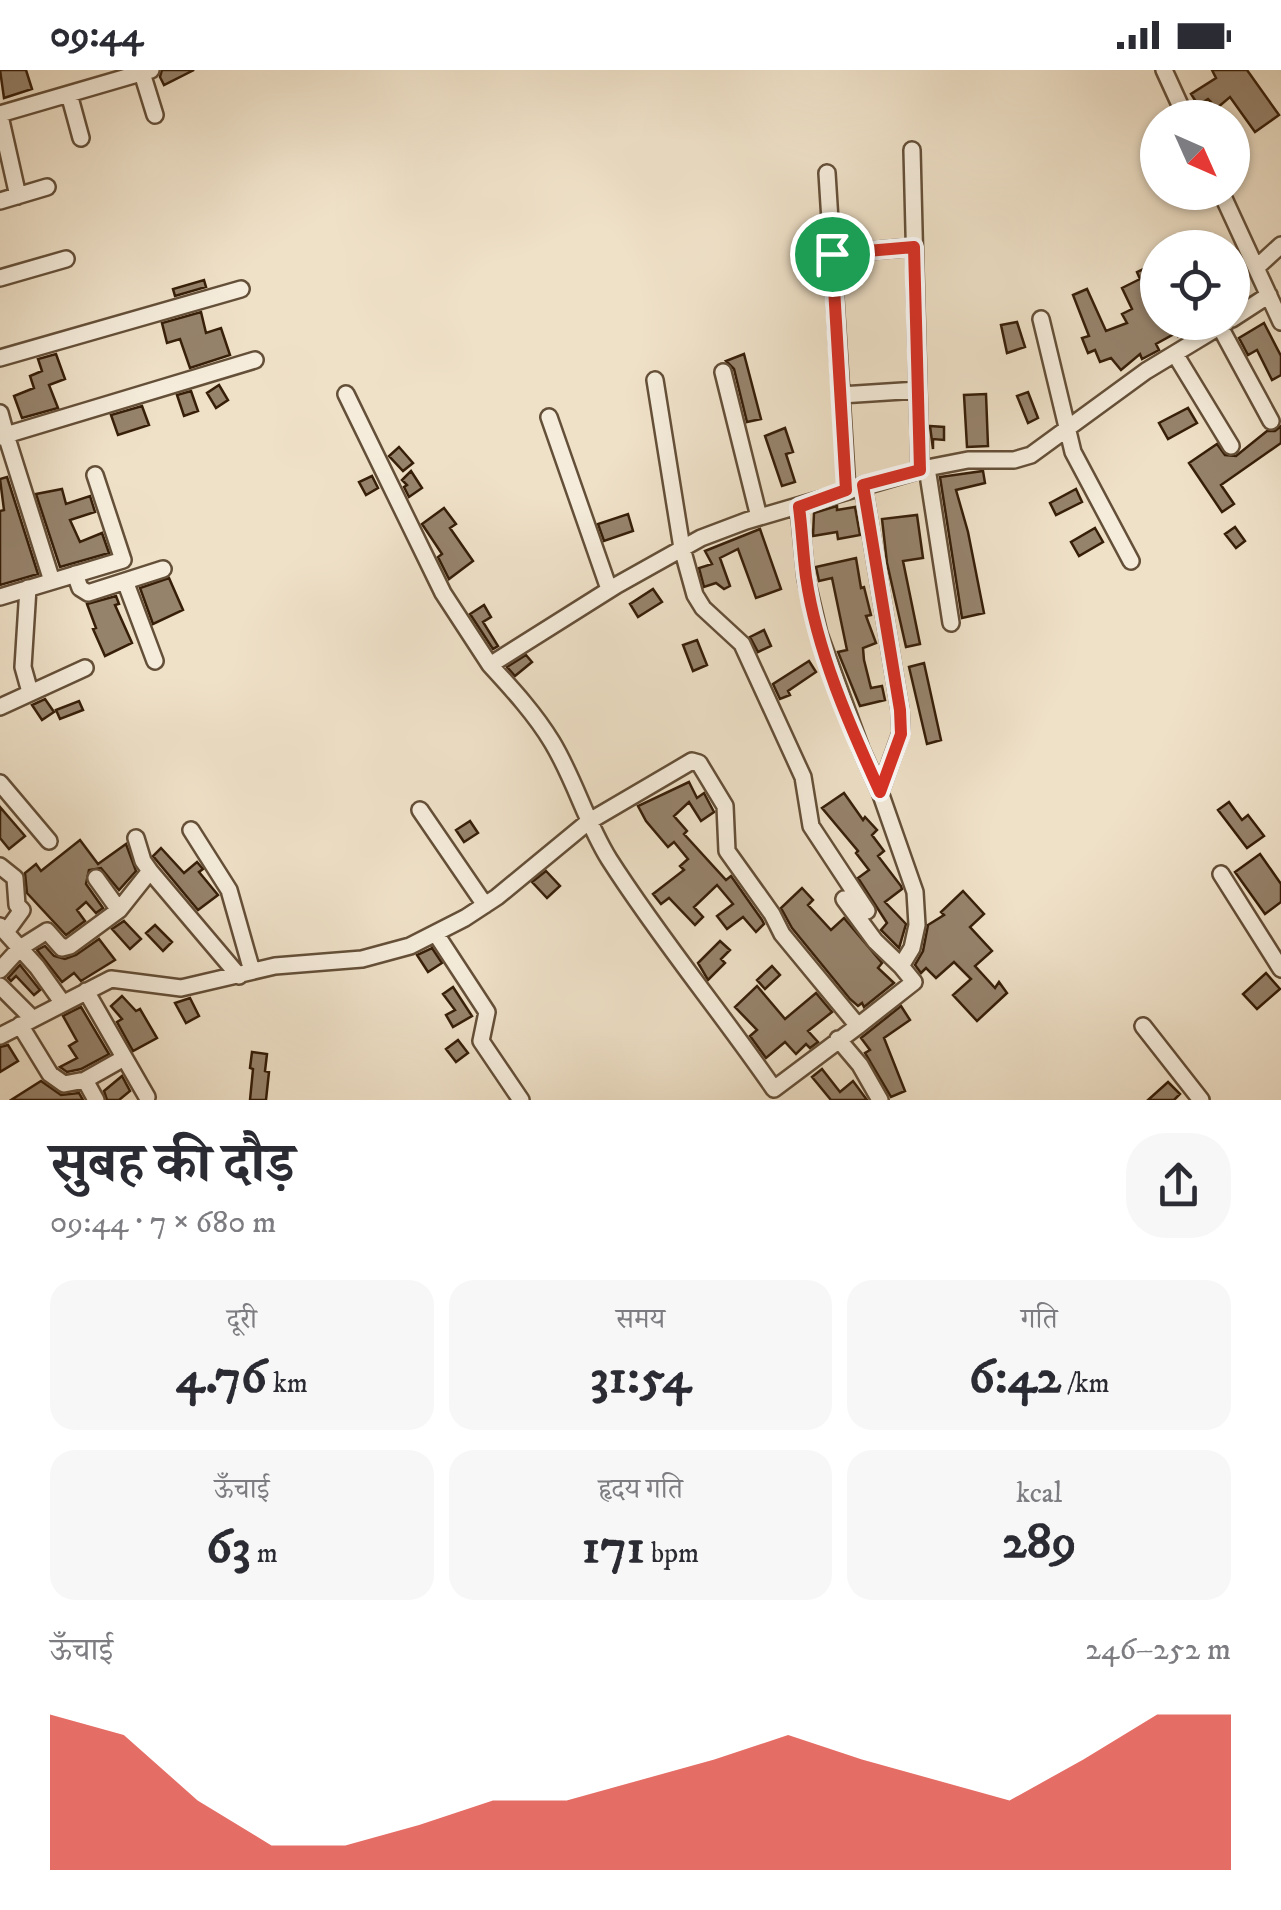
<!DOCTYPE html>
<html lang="hi">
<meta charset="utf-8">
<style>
:root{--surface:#fff;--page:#f7f7f7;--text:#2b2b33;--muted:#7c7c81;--accent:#d93025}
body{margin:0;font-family:"IM FELL DW Pica","Noto Serif Devanagari",serif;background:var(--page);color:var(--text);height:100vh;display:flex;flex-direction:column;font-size:38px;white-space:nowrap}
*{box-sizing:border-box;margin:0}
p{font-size:32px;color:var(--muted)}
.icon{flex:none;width:55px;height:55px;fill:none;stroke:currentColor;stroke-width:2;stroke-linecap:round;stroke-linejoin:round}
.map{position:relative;height:1030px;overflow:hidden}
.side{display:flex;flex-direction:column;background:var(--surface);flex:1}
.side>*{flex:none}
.needle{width:65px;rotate:135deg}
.buttons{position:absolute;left:1140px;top:30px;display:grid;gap:20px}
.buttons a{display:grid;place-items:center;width:110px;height:110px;border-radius:50%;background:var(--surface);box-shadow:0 2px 8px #0004;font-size:50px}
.pin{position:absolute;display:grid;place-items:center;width:85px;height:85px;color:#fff;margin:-42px;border:5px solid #fff;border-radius:50%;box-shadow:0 2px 10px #0007}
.round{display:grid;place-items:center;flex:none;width:105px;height:105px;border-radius:40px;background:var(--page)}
.headline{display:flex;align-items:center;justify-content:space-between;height:170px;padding:0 50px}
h1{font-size:55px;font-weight:700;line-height:75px}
.stats{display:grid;grid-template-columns:repeat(3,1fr);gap:15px;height:170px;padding:10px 50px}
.stats div{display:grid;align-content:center;border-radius:25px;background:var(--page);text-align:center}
.stats b{font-size:50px;font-weight:700}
.stats small{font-size:28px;font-weight:400}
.stats p{font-size:28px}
.chart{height:280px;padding:20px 50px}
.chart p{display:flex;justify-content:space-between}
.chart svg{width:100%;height:180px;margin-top:10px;fill:var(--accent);opacity:.7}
.status{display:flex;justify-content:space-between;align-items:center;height:70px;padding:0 50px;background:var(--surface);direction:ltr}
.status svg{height:28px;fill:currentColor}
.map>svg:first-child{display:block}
.building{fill:#96836c;stroke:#361e08;stroke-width:2.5}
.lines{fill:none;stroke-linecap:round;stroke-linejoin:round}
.minor-casing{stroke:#644f38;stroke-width:20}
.minor{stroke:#f5ecdb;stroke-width:15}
.route-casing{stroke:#fff;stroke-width:20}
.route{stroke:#d93025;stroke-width:12}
</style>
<div class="status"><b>09:44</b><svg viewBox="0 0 49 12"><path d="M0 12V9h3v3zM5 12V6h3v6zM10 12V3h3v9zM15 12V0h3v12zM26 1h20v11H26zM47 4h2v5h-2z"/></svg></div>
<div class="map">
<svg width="1281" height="1030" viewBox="0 0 1281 1030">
<rect width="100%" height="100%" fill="#efe1c8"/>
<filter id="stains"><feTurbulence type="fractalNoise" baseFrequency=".002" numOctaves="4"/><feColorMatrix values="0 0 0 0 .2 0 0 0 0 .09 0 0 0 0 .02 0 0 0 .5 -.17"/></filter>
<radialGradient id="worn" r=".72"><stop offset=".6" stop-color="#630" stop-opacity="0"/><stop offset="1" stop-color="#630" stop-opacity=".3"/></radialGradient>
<!-- building -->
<path class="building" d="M0,0H26L32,19L4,28Z
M162,0H194L164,15L160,7Z
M1212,0H1247L1279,45L1255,62L1230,27L1217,38L1208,29L1198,35L1191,24L1216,8Z
M1158,192V252H1204L1178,266L1176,263L1156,274L1159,280L1142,289L1140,284L1121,300L1111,288L1100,292L1095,280L1088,283L1082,268L1089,266L1073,225L1087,219L1106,261L1127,253L1122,244L1132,239L1122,218L1140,209L1137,202Z
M204,210L206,217L175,226L173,219Z
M201,242L206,263L221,258L230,285L190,298L180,269L167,273L162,253Z
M1017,252L1025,277L1007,283L1001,255Z
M1264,253L1281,286V305L1272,310L1257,280L1248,285L1239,268Z
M56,284L65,309L49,315L58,338L22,348L14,326L34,318L30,306L42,301L38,289Z
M744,284L761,349L747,352L734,299L726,291Z
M219,315L228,330L216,338L207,323Z
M191,321L198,341L184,346L177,325Z
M1028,322L1038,348L1028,353L1017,326Z
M986,324L988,376L967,377L964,325Z
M142,336L149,355L118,365L111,345Z
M1188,338L1197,353L1168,369L1159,353Z
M930,356L944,357V370L933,369V379Z
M1281,356V373L1221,415L1234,434L1222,442L1189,393L1217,374L1225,385L1236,386L1267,361H1275Z
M785,358L793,382L786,384L795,412L782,416L765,366Z
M399,377L413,393L403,401L389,386Z
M411,401L422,418L409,427L404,417L407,415L402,410Z
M983,401L985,413L956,420L968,462L984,543L962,548L940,407Z
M372,406L378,418L366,425L359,412Z
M7,407L38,504L0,515V441L4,440L0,409Z
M62,419L66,434L90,426L95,442L70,450L80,472L102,463L109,483L60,497L36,424Z
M1076,419L1082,432L1056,445L1050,433Z
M837,436V440L855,437L860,465L838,469L837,462L813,466L814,443Z
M444,438L456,454L450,458L473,491L449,509L438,487L442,484L422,454Z
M628,444L633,461L604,471L598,454Z
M917,445L923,488L903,491L920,574L906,577L887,493L882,449Z
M1235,457L1245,471L1236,478L1225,464Z
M1095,458L1103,472L1079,486L1071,472Z
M760,459L781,519L756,528L738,479L720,488L730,516L724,519L716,513L704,517L699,498L712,494L705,481Z
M856,488L861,518L864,517L871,545L866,546L876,573L863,578L864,590L871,618L882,616L885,630L860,636L838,582L847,580L832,508L819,511L816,497Z
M169,508L183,540L153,554L140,518Z
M653,519L662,532L638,547L630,534Z
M116,526L119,534L115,535L132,573L105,586L93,559L96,558L87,534Z
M484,535L491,547L483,552L498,576L493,579L470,544Z
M764,560L771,576L758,582L750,567Z
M697,570L707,595L693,601L683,575Z
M526,585L532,592L515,606L507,597Z
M809,591L816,602L788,621L790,625L780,629L773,614Z
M924,593L941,670L927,674L909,597Z
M45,629L54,642L42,650L32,635Z
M79,631L83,640L60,649L56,640Z
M689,712L697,728L704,723L714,742L701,751L689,732L674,746L687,761L684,764L726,810L731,806L762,850L764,854L756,862L743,847L727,859L717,846L733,834L717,815L694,837L703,847L695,855L669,828L661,834L653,824L684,800L680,796L688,789L674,772L668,777L646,751L638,736Z
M844,723L863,750L865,747L877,760L872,765L884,781L878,786L901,816L902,819L885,832L906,854L899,878L881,860L887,853L858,808L869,800L856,783L858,781L822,738Z
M1229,732L1242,750L1248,745L1264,766L1247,778L1218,740Z
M0,737L25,766L9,779L0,768Z
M470,751L478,763L464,772L456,760Z
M80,770L98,794L126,774L136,801L119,820L101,798L89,800L86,814L103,838L96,843L86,832L77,840L85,851L66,865L27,823L25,803L36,794L41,801Z
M161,778L184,803L197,792L203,799L199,802L218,825L198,840L153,786Z
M1260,784L1281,814V832L1265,844L1235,802Z
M546,801L560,816L547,828L532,812Z
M802,818L813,830L808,835L831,860L844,848L882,893L878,898L894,913L864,937L862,933L858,936L850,929L792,858L781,838Z
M963,821L984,844L970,857L992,881L975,896L995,918L999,912L1007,923L977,951L953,925L971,909L954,892L936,908L926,898L921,903L915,895L923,881L928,855L944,845L941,842Z
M124,851L141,869L130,879L112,859Z
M155,855L172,872L163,881L146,863Z
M99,869L115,890L81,911L74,903L62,912L37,880L45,876L54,886L65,889L76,885Z
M720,871L730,880L721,889L725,893L708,910L698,893Z
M432,878L442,893L428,902L417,885Z
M20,895L40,920L34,925L16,906L11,911L8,908Z
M772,896L780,905L765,919L757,910Z
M1266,903L1280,919L1257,939L1243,924Z
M757,916L785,949L816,923L832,942L808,961L818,972L810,978L806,974L796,984L785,972L766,988L750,966L757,960L735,937Z
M453,917L472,946L453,957L446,945L455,940L443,924Z
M122,926L136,941L140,939L157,968L133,981L117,952L122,949L111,936Z
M190,928L199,946L186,953L175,933Z
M901,936L910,950L884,968L905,1021L891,1027L865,983L870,980L861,968Z
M81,937L109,984L81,999L67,1002L60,997L77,988L69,976L77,971L63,946Z
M458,970L468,983L456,992L446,979Z
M8,975L18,991L0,1002V977Z
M252,982L267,984L265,1001L269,1002L266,1030H250L253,999L250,998Z
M822,999L840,1022L853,1011L867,1030H831L812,1007Z
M122,1006L130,1021L119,1030H107L104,1021Z
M41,1011L61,1025L79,1023L83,1030H11Z
M1168,1012L1180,1024L1174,1030H1148Z"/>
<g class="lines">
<!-- minor casing -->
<g class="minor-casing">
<path id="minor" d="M1164,0L1186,48
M142,3L155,45
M69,24L81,68
M0,44L151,0
M0,46L18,126
M912,80L920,400
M827,103L847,420
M1221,122L1281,252
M0,131L47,117
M832,184L914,177
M1256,198L1281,175
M0,208L66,189
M1041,249L1073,382L1131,491
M1232,249L1269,225
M1220,257L1271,351
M1175,284L1231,376
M0,288L241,219
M723,302L759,447
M655,310L682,478L695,525L703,538L742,574L803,707L811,756L867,841
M346,324L443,523L490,595
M841,325L918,320
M0,343L6,365L255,290
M549,347L609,519
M0,367L6,365L52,511
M927,398L951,553
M863,415L900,640L901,663L880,722
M799,437L806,509L819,564L861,679L880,722L915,822L917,855L912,878L901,896L914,912L858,956
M75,504L80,518L88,523L163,499
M125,511L155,591
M28,518L23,597L30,622
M0,527L123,490L95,405
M0,637L85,598
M0,713L49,771
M420,740L485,835
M191,760L229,820L252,901
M136,768L143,791L150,801
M0,796L15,808L17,835L22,840L6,862
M1221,804L1281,899
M96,808L119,840
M844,829L875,871L901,896
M0,856L37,897L62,932
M436,864L487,942L481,971L521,1030
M0,900L20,878L47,861L62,878L70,876L119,840L150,801L239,906
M0,916L32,948
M86,921L147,1027
M20,955L50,1004L64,1014L85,1010L124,988
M1143,956L1201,1030
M0,966L111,909L181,918L275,896L362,889L410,876L465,848L497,827L588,752L692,691L699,693L725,736L727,781L772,844L782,864L858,956L774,1019C721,942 660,869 609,789C586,752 575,710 552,672C535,644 513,620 490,595L617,515L701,468L746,451L927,398L968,390H1014L1031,385L1146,301L1227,252
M838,969L860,995L880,1030
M85,1010L96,1030"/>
</g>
<!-- minor -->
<use href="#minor" class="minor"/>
</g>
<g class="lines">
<!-- route casing -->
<g class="route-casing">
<path id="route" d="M914,177L920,400L863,415L900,640L901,664L880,722C849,654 817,582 806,507C803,484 802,460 799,437L846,420L832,184Z"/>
</g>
<!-- route -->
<use href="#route" class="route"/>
</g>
<rect width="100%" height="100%" filter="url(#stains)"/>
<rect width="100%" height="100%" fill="url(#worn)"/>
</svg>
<div class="buttons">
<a><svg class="needle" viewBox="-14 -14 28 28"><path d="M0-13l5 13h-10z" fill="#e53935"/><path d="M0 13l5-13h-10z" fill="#7c7c81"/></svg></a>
<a><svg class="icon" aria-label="locate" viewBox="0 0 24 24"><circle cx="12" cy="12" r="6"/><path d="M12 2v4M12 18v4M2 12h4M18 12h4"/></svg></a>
</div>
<div class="pin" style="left:832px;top:184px;background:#1e9e55"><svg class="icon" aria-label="arrive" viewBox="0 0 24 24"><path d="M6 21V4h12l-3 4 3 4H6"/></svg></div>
</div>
<section class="side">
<div class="headline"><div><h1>सुबह की दौड़</h1><p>09:44 · 7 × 680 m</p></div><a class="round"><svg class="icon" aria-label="share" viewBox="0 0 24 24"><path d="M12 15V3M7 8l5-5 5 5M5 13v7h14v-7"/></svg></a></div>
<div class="stats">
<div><p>दूरी</p><b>4.76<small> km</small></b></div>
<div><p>समय</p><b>31:54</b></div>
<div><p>गति</p><b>6:42<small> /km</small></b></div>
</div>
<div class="stats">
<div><p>ऊँचाई</p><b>63<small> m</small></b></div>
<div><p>हृदय गति</p><b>171<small> bpm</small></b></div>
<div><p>kcal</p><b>289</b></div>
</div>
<div class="chart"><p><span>ऊँचाई</span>246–252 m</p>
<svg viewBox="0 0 160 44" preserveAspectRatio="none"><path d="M0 44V6L10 11L20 27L30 38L40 38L50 33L60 27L70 27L80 22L90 17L100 11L110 17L120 22L130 27L140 17L150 6L160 6V44z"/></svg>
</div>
</section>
